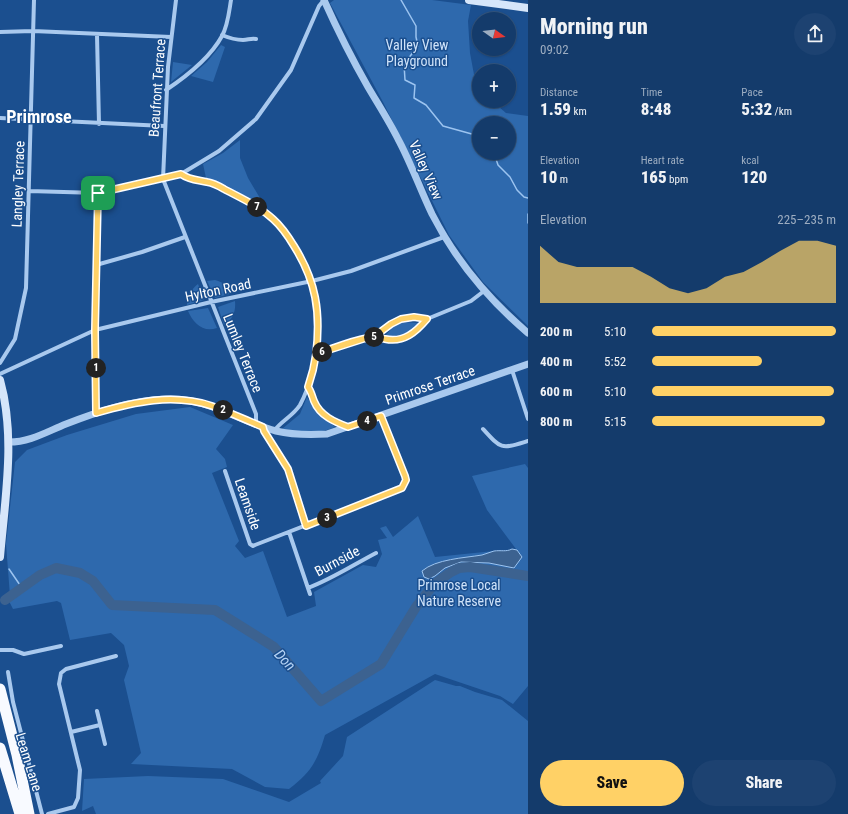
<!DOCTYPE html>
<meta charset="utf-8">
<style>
:root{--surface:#143b6b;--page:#1d4271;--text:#f1f3f6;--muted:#9dadc1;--line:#33557e;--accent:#ffd166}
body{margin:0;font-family:"Roboto Condensed",sans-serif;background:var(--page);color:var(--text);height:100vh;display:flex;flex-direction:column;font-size:15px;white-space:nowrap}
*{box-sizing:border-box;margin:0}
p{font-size:13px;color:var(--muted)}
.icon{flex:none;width:22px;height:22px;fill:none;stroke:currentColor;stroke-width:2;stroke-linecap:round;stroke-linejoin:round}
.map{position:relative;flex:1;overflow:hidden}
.sheet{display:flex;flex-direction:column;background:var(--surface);width:320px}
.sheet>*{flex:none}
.needle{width:26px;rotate:104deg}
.fabs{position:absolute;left:472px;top:12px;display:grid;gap:8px}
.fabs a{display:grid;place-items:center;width:44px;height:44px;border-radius:50%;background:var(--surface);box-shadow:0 1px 3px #0004,0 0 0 1px var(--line);font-size:20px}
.pin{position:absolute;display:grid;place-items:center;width:34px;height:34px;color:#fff;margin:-17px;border-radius:8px;box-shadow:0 2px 6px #0006}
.km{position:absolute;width:20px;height:20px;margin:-10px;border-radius:50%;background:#222;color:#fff;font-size:11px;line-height:20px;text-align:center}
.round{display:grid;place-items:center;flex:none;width:42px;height:42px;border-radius:21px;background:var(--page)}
.headline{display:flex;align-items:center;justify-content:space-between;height:68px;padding:0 12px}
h1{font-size:22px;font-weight:800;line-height:30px}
.stats{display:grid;grid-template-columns:repeat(3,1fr);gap:6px;height:68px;padding:4px 12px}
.stats div{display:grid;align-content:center}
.stats b{font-size:17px;font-weight:800}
.stats small{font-size:11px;font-weight:400}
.stats p{font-size:11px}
.chart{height:112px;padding:8px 12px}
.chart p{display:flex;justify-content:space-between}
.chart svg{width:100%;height:72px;margin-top:4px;fill:var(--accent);opacity:.7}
.action{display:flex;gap:8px;margin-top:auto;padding:8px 12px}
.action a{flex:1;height:46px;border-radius:24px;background:var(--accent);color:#111;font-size:16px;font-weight:800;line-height:46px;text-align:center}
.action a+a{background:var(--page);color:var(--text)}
ul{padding:0 12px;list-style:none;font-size:13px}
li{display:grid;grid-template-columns:64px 48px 1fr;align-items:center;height:30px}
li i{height:10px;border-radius:5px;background:var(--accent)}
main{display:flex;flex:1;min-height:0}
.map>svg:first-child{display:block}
.green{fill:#2e69ad;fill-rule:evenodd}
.water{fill:#3c6290;stroke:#9cc4f0}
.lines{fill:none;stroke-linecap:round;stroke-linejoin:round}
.stream{stroke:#9cc4f0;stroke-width:1.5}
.river{stroke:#3c6290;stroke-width:10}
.minor{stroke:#a9c9ee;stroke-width:4}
.tertiary{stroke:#a9c9ee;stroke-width:7}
.secondary{stroke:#d6e6fa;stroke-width:8}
.trunk{stroke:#f8faff;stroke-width:11}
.route-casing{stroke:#fff;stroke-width:8}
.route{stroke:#ffd166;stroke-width:5}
.labels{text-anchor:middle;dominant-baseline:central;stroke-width:3;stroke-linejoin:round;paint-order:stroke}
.park-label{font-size:14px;fill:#cfe3fa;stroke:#1b4f8f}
.street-label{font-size:14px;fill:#fff;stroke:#1b4f8f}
.water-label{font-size:15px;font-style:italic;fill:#b5d3f5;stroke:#1b4f8f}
.district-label{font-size:18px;font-weight:bold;fill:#fff;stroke:#1b4f8f}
</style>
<main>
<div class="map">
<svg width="528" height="814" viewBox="0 0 528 814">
<rect width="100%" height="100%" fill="#1b4f8f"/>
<!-- green -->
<path class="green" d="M334,0H432L471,5L468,21L470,53L475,80L479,87V101H492L506,113L528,116V326L483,282L449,235L383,102L330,3ZM479,123H509V153H479Z
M221,45L225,47L213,82L191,76L207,62Z
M173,62L192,65L171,82Z
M240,140V158L248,178L267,210C248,197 228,186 206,178L203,164L223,153Z
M215,280C224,283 229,285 233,293L215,298L207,281Z
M198,284L204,300L187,305C188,296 191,289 198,284Z
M235,301C236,311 233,320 224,325L218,307Z
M208,308L217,328C203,333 193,323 188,311Z
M403,322L419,323C409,334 400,337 385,336L396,324Z
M307,397L317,412L335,427C319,435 299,431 282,429L300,414Z
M190,407L233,425L216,449L225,459L227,467L212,473L239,541L235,546L245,558L263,551L287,617L316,606L314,592L363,565L376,567L382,554L378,540L387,538L380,528L386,526L393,537L418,516L435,557L494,551L514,567L522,557L487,510L472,476L525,464L528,468V686L513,704L500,696L435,674L325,735C317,762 311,772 289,789L265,787L232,769L131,764L141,753L124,680L129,666L124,645L111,633L70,640L61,603L57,601L13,609L7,597L10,596L6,544L15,462L27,450L67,435L136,414Z
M435,680L456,686H460L475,692L502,700L528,721V814H96L93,806L82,811L84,779L148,776L223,779L289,802L321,783L320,781L343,756L347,737Z"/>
<!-- water -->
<path class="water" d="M512,549L517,550L522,557L514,568L489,563L461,562L445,568L435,576L429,579L424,577L422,571C436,559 464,558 482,555C486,554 490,552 494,551C501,550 506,552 512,549Z"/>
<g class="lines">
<!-- stream -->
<path class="stream" d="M401,0L416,26V37L418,46L404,64L405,80L415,85L414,98L426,105L443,126L479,136
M494,153L498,165L510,177L517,190L524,197L528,198
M528,214V223
M9,569L22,588"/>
<!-- river -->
<path class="river" d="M5,600L40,575L56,568L80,573L93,581L112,605L215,610L274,647L321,701L381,664L416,607L434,584L451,572L459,568L470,567L528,576"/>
<!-- minor -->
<path class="minor" d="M176,0L168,67L163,179L256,414V424
M0,32L33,31L171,37
M97,35L99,124
M222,35C229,38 236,40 243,40C248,40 251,38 256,39
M166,90C187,76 210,58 222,36C228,25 229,12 231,0
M0,118L164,126
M181,174C191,181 202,180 213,184C227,189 241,197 253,204C288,226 315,269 318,310C318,319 318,328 317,338C316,361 311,384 300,405C293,416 281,421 274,431
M29,191L98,193L181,174L219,151L256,119L291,70L319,6L324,0
M96,265L142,252L185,237
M375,337C401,344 410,338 427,319
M316,354L365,338L375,337L391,324L401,319L414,317L427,319L471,301L484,291
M0,363L15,339L26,288L34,0
M512,370L528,419
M0,374L95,330L211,302L312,281L351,271L444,237
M308,387C311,391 312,396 314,401C320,415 333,421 346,426
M96,413L95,330L98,193
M263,427L264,431L288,469L306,526
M483,429C502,450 501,449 528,441
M225,471L250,544L253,546L255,545L402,488L405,483V476L381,416
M289,532L310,594
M308,588C332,579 353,565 376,553
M0,650H13L24,654L61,646
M8,672L13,702L42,814
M97,711L105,744
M71,732L100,725
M48,814L74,807L78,798L80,770L59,684L61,673L66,669L116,656"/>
<!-- tertiary -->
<path class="tertiary" d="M324,0C337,29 352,59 368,87C378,104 389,121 398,139C411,163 420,189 432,214C456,261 488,299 528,333
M9,442C30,442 46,432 66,424C97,412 132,400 166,399C208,397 238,421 276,431C293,435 310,435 327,434L528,364"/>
<!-- secondary -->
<path class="secondary" d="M469,0L528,8
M0,380C16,437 5,498 0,557"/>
<!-- trunk -->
<path class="trunk" d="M0,689L17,755L29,814
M0,748L20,814"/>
</g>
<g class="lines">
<!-- route casing -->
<g class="route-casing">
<path id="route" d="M98,193L95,330L96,413C134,402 173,393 212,406C229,412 246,420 263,427L264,431L288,469L306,526L402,488L406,480L405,476L381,416L348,427C335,422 320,416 314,401C312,396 311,391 308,387L313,370L316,354L366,338L375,336L391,324L401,319L414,317L427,319C416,332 404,343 385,339C378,338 374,336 367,338C350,341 332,349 316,354C321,312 316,281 294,246C288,236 282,227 273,219C259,206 241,198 224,189C219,186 213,183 207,182C198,180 189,180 181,174L98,193"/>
</g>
<!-- route -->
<use href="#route" class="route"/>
</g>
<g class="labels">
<!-- park labels -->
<g class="park-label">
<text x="417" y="45">Valley View<tspan x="417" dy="16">Playground</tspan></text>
<text x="459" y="585">Primrose Local<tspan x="459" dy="16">Nature Reserve</tspan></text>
</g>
<!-- street labels -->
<g class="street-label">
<text transform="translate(157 88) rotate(-86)">Beaufront Terrace</text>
<text transform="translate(426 170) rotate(66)">Valley View</text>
<text transform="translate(18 184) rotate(-88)">Langley Terrace</text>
<text transform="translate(218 290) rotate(-12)">Hylton Road</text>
<text transform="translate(243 353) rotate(68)">Lumley Terrace</text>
<text transform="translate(430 385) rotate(-19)">Primrose Terrace</text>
<text transform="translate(248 504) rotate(71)">Leamside</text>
<text transform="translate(337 561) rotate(-28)">Burnside</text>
<text transform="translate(29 762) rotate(73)">Leam Lane</text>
</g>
<!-- water labels -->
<g class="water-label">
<text transform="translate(285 660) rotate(47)">Don</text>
</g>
<!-- district labels -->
<g class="district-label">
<text x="39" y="116">Primrose</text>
</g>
</g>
</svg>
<div class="fabs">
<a><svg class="needle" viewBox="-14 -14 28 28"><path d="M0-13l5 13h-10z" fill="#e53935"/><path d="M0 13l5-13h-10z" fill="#9dadc1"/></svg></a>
<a>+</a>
<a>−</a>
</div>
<div class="pin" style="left:98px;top:193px;background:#1e9e55"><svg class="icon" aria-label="arrive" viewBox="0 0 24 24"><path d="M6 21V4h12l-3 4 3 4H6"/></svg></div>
<b class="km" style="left:96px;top:368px">1</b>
<b class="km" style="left:223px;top:410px">2</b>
<b class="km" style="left:327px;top:518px">3</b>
<b class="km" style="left:367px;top:421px">4</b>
<b class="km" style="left:374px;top:337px">5</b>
<b class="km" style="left:322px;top:352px">6</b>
<b class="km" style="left:257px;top:207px">7</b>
</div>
<section class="sheet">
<div class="headline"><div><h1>Morning run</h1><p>09:02</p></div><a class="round"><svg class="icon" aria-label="share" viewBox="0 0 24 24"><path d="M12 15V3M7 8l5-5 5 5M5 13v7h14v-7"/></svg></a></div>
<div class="stats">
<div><p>Distance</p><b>1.59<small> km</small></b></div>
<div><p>Time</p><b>8:48</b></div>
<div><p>Pace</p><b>5:32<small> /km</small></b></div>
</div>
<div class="stats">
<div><p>Elevation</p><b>10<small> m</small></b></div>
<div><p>Heart rate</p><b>165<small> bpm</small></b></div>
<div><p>kcal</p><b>120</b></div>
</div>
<div class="chart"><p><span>Elevation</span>225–235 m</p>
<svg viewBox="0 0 160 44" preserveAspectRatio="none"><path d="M0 44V9L10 19L20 22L30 22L40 22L50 22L60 28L70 35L80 38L90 35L100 28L110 25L120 19L130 12L140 6L150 6L160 9V44z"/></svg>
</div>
<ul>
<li><b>200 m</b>5:10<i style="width:100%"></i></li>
<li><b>400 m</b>5:52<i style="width:60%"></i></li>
<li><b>600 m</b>5:10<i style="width:99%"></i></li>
<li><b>800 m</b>5:15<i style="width:94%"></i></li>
</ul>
<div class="action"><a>Save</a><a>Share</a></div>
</section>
</main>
